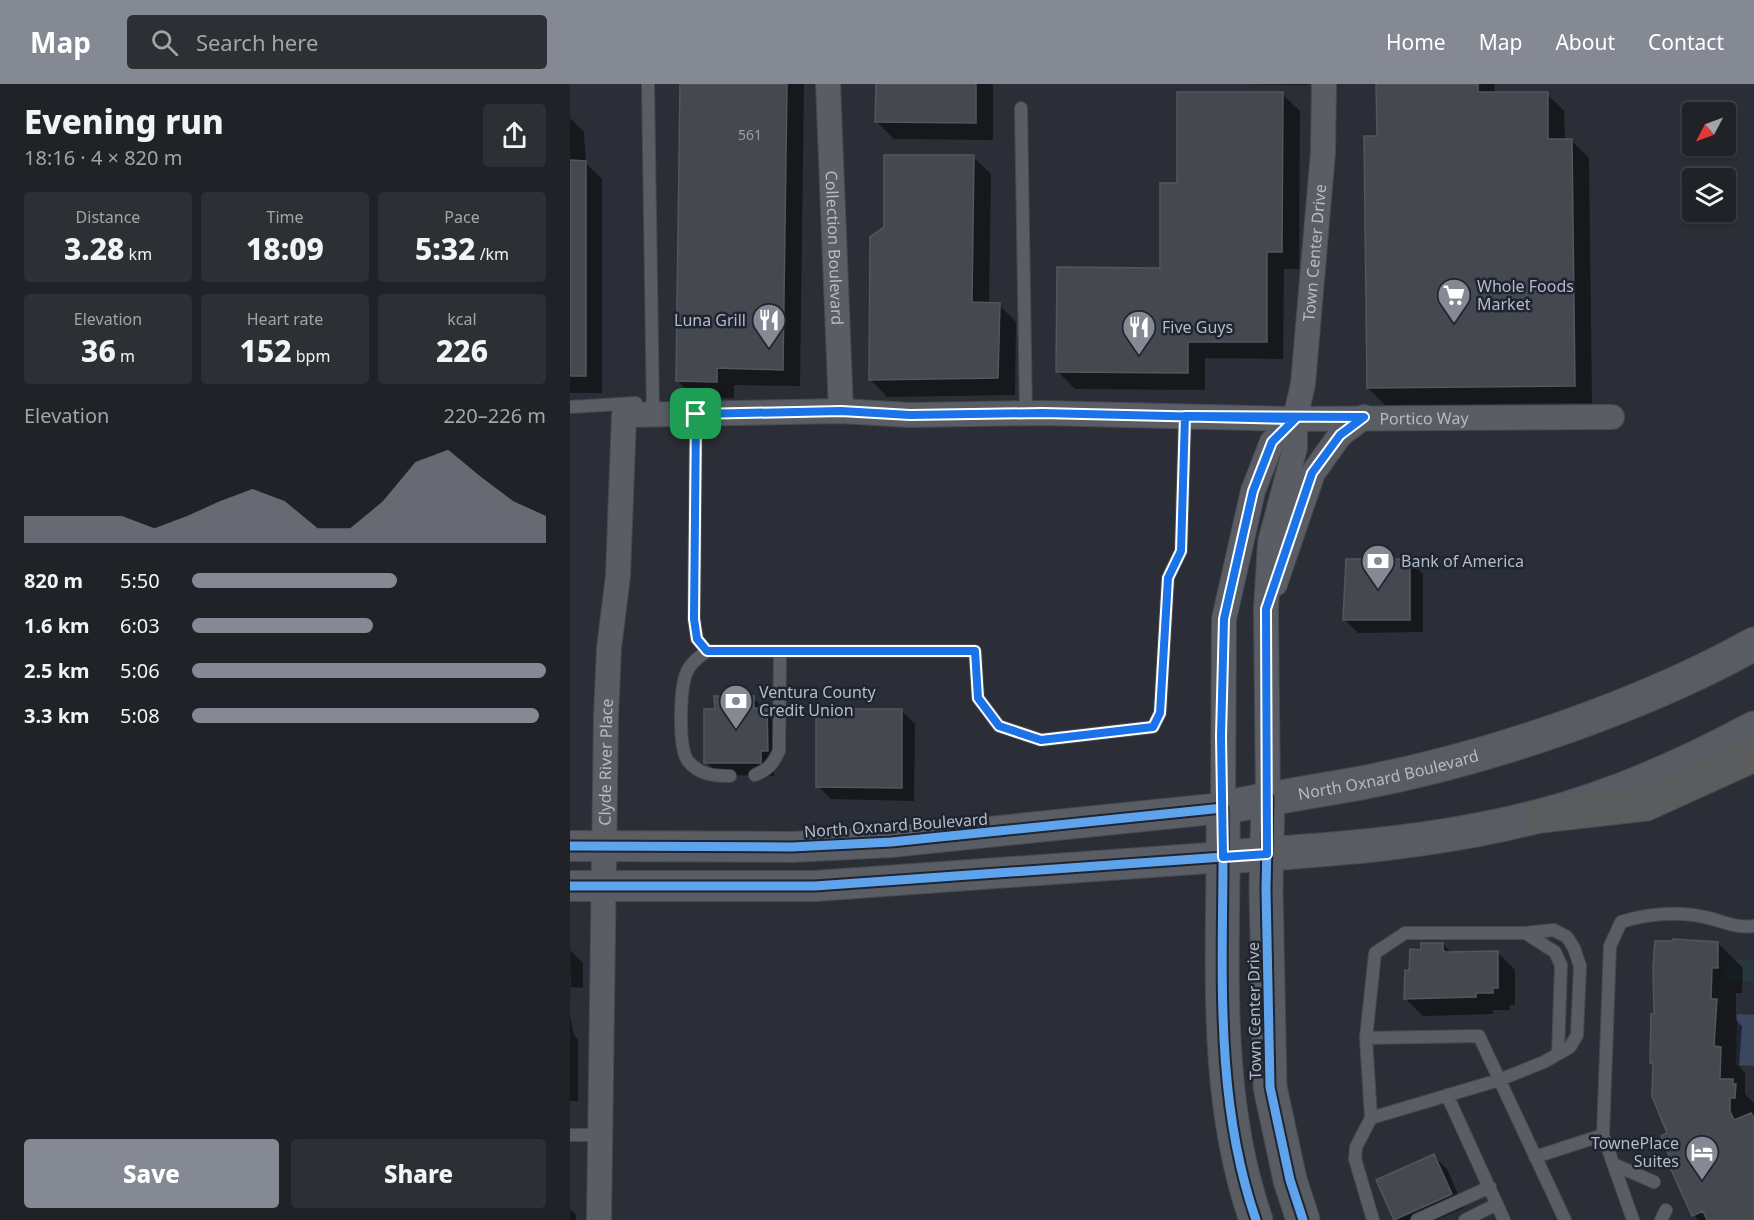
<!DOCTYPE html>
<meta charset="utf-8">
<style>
:root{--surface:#202228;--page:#2d2f34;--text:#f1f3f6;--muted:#a2a4a8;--line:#3d3f45;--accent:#858994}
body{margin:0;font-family:"Noto Sans",sans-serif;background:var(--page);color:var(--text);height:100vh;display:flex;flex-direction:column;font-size:22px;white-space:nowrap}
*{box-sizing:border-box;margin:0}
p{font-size:20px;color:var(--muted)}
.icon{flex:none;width:33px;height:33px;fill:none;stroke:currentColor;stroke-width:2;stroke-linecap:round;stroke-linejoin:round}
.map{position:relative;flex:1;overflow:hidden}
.drawer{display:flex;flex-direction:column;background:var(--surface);width:570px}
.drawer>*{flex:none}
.needle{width:39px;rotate:229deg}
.buttons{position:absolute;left:1112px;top:18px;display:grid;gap:12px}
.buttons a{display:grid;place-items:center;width:54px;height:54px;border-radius:6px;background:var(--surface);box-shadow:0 2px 4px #0004,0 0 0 2px var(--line);font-size:30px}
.pin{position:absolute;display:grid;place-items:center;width:51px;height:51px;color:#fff;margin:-26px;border-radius:12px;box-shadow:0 3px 9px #0006}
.round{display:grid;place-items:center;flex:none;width:63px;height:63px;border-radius:6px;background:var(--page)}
.overview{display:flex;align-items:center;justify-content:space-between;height:102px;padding:0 24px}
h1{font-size:33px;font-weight:800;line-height:45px}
.stats{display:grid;grid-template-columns:repeat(3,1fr);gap:9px;height:102px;padding:6px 24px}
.stats div{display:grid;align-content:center;border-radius:6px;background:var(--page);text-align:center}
.stats b{font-size:30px;font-weight:800}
.stats small{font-size:16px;font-weight:400}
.stats p{font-size:16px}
.chart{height:168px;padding:12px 24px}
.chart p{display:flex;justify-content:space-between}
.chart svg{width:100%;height:108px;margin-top:6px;fill:var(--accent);opacity:.7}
.button{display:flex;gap:12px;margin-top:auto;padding:12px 24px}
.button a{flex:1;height:69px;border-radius:6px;background:var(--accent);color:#fff;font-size:24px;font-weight:800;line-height:69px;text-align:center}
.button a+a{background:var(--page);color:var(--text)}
ul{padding:0 24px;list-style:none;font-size:20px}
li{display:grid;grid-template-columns:96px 72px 1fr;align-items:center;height:45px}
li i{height:15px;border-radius:8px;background:var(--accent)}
header{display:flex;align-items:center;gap:36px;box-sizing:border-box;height:84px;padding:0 30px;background:var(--accent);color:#fff}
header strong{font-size:28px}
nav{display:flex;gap:33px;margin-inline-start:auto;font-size:21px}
.search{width:420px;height:54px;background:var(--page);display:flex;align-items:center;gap:15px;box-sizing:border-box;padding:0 21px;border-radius:6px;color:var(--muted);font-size:22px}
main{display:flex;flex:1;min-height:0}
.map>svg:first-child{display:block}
.green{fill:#29383c}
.water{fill:#3b475e}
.shadow{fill:#0007}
.building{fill:#45484e;stroke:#52565d;stroke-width:1.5}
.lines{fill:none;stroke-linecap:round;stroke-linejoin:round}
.service-casing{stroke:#46494f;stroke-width:14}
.minor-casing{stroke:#46494f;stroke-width:26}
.tertiary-casing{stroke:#46494f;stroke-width:32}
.secondary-casing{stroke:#46494f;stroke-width:35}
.motorway-casing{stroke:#474a51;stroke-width:35}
.service{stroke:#5a5d64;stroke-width:12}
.minor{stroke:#5a5d64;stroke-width:24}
.tertiary{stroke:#5a5d64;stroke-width:30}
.secondary{stroke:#595c62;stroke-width:33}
.motorway{stroke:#5a5c5e;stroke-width:33}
.cycleway-casing{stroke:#1e2430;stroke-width:13}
.cycleway{stroke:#60a3ed;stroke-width:9}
.route-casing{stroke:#fff;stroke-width:12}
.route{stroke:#1a73e8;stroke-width:8}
.labels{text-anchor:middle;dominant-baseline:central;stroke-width:5;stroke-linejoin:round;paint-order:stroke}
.number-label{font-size:14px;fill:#999ea9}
.street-label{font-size:16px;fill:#b5bac7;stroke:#1e2430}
.poi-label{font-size:16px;fill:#b5bac7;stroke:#1e2430;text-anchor:start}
</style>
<header>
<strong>Map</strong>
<div class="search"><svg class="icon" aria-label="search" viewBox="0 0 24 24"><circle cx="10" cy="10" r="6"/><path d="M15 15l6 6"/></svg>Search here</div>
<nav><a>Home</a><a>Map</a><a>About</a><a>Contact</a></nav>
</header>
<main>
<section class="drawer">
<div class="overview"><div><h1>Evening run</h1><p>18:16 · 4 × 820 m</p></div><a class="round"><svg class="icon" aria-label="share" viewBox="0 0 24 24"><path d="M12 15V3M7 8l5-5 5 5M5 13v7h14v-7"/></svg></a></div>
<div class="stats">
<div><p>Distance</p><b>3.28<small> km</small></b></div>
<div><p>Time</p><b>18:09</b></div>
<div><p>Pace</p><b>5:32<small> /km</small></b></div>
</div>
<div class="stats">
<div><p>Elevation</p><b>36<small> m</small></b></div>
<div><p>Heart rate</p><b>152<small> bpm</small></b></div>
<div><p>kcal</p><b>226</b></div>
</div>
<div class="chart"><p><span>Elevation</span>220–226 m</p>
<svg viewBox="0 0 160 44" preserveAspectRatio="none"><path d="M0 44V33L10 33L20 33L30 33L40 38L50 33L60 27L70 22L80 27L90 38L100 38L110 27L120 11L130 6L140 17L150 27L160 33V44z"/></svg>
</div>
<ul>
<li><b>820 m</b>5:50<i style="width:58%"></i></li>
<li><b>1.6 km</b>6:03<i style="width:51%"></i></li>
<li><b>2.5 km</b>5:06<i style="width:100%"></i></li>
<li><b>3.3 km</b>5:08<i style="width:98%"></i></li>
</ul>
<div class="button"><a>Save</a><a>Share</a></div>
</section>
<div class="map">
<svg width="1184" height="1136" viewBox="0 0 1184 1136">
<rect width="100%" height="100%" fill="#2b2e36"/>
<!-- green -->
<path class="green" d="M1157,875L1183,876V897H1156Z"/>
<!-- water -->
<path class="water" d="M1167,930L1184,931V982L1166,981Z"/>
<!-- shadow -->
<path class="shadow" d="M111,0H234L230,302L164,301V314H125L108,297Z
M307,0H423V56L324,55L307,38Z
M675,0H738V1Z
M808,0H924L925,10H977L994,27L995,56H1001L1019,74L1022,319L815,321L798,304L808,54Z
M712,10L730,27L729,185H714L713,275L635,274V306L505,305L488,288L591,185L608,101Z
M0,34L14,48L16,79L32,95V309H0Z
M403,73L421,90L419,220L429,221L446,238L445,311L317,313L300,295Z
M840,477L853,490V548L788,549L775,536Z
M183,614L209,639L210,679H204V692L149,691L136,678L146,627Z
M332,627L345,640L344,717L261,715L248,702Z
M1087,858L1148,859L1173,884L1172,909H1166V936L1172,942L1169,982L1175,989V1010L1184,1019V1136H1128L1124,1131L1105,1083L1084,981L1081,978Z
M873,860L882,870L928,869L945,886V921H940V926H923V930L853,932L836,915L841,888L852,867Z
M0,866L13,879V904L1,903V917Z
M0,931L4,951L8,955V1017H0Z
M864,1072L877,1085L894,1124L866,1136H826Z
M0,1125L6,1131V1136H0Z"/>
<!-- building -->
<path class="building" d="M110,0H217L213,286L147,284V298L106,297Z
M306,0H406V39L305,38Z
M806,0H908V8H978V55H1002L1005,302L797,304L794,52H807Z
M607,8H713L712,168H697V258H618V289L486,288L487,183L590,184V99H607Z
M314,71H404L402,218L430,219L428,294L299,296L300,153L314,143Z
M0,76L16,77V292H0Z
M776,475H840V536H773Z
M144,612H184V624H197L198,667H191V679H134V625H145Z
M246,625H332V704L246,703Z
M1103,855L1148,858V884H1142L1141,915H1147L1144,962L1151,963L1150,995H1163V1000H1166L1165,1014H1160V1027L1164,1036L1181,1029L1184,1034V1136H1137L1133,1127L1122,1132L1100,1083L1103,1082L1091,1052L1097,1049L1082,1012L1083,979H1080L1081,930H1084L1083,883L1085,857H1103Z
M851,859H873V866L876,868L928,867V904H923V909H906V913L834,915L835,886L839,887L840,865L851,866Z
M864,1070L882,1110L824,1136L806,1096Z"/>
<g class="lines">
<!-- service casing -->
<g class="service-casing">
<path id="service" d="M78,0L83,329
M451,24L456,329
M0,323L66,319
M126,330L124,535L127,555L137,567H405L408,614L429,642L471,656L583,643L590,629L598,494L611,467L615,331
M137,567C129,573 119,580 116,590C110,606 108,664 118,677C129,691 145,692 160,692
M185,691C198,686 203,680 209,667L210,567
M957,850L985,868L991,881L988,970
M796,954L805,869L835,849H955L984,846L997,853L1004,864L1010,882L1007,951L1000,963L974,978L929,996L801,1034L796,954L909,952L995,1136
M877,1011L934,1136
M801,1034L786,1063L785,1075L803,1136
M0,1051H29
M1033,1051L1063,1136
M965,1073L1033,1051L1040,862L1051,838C1076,830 1107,827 1134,833C1150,836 1167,845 1184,842
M1043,1080L1084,1098
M847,1136L920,1103
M895,1136L927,1120
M1091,1136L1096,1126"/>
</g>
<!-- minor casing -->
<g class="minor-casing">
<g id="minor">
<path id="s1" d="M258,0L271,327"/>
<path d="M705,500L743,389L770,351L794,333"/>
<path id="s2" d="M698,714L696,525L700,458L725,364V335L733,300L753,68L754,0"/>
<path d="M653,724L654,535L683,407L702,358L725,335"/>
<path id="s3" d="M29,1136L36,633L39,564L48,492L54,331L271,327L340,331L472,329L725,335L1042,333"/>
</g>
</g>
<!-- tertiary casing -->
<g class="tertiary-casing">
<path id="tertiary" d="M0,762L222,763L321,758L653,724
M0,802H245L653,773"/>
</g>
<!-- secondary casing -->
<g class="secondary-casing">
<g id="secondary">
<path d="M698,714L696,805L700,1003L720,1096L733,1136"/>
<path d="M653,773C760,766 866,759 969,732C1044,713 1117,680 1184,644"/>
<path id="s4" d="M686,1136C640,1004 655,861 653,724C700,714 748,707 796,698C920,674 1073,622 1184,560"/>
</g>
</g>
<!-- motorway casing -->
<g class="motorway-casing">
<path id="motorway" d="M971,732L1076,720L1184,671"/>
</g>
<!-- service -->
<use href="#service" class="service"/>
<!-- minor -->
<use href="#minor" class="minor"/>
<!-- tertiary -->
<use href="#tertiary" class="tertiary"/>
<!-- secondary -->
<use href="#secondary" class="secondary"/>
<!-- motorway -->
<use href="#motorway" class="motorway"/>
<!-- cycleway casing -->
<g class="cycleway-casing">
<path id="cycleway" d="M698,714L696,805L700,1003L720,1096L733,1136
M0,762L222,763L321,758L653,724C655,861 640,1004 686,1136
M0,802H245L653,773"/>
</g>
<!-- cycleway -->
<use href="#cycleway" class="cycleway"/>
</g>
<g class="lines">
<!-- route casing -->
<g class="route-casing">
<path id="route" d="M126,330L271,327L340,331L472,329L725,335L702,358L683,407L654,535L651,652L653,773L697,770L696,525L742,389L770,351L794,333L615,332L611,467L598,494L590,629L583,643L471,656L429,642L408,614L405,567H137L127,555L124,535L126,330"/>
</g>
<!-- route -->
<use href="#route" class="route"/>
</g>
<!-- icons -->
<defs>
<g id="supermarket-pin" transform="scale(1.725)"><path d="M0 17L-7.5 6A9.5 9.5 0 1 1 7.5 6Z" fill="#858994" stroke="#1e2430"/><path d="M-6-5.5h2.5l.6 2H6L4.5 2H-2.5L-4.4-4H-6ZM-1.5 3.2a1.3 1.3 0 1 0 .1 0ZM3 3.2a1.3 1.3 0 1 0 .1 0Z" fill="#fff"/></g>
<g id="restaurant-pin" transform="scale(1.725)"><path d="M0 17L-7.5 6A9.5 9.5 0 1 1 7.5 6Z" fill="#858994" stroke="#1e2430"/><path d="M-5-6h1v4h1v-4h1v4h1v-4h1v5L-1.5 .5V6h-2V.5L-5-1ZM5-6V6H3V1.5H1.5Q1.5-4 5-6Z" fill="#fff"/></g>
<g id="bank-pin" transform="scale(1.725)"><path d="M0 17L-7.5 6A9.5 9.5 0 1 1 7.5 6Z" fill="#858994" stroke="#1e2430"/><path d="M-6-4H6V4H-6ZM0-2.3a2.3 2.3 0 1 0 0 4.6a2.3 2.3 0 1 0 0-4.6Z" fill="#fff"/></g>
<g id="hotel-pin" transform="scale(1.725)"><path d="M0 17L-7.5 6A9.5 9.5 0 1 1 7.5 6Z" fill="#858994" stroke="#1e2430"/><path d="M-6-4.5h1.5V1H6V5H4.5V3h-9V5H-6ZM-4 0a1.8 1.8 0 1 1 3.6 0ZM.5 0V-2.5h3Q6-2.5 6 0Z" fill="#fff"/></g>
</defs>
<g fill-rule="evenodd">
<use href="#supermarket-pin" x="884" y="211"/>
<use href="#restaurant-pin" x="199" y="236"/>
<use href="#restaurant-pin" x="569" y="243"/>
<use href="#bank-pin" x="808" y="477"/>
<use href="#bank-pin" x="166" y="617"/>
<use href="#hotel-pin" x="1132" y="1068"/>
</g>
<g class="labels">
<!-- number labels -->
<g class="number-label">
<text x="180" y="50">561</text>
</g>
<!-- street labels -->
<g class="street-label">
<text stroke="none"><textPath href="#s1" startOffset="164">Collection Boulevard</textPath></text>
<text stroke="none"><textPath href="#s2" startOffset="550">Town Center Drive</textPath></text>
<text stroke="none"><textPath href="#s3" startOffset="1606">Portico Way</textPath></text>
<text stroke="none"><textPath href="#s3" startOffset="458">Clyde River Place</textPath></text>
<text stroke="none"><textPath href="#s4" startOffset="584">North Oxnard Boulevard</textPath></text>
<text transform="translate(326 741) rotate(-4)">North Oxnard Boulevard</text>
<text transform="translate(684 927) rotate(-91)">Town Center Drive</text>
</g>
<!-- poi labels -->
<g class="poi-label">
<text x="907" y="202">Whole Foods<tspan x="907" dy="18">Market</tspan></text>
<text x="176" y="236" text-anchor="end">Luna Grill</text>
<text x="592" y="243">Five Guys</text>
<text x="831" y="477">Bank of America</text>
<text x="189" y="608">Ventura County<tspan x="189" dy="18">Credit Union</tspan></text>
<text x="1109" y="1059" text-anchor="end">TownePlace<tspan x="1109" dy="18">Suites</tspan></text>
</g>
</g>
</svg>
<div class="buttons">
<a><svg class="needle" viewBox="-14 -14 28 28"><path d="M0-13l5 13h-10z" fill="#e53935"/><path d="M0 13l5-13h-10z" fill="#a2a4a8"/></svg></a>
<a><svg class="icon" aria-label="layers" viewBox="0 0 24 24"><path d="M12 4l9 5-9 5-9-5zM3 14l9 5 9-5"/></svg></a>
</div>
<div class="pin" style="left:126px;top:330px;background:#1e9e55"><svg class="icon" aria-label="arrive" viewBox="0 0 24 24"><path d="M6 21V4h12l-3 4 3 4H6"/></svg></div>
</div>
</main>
